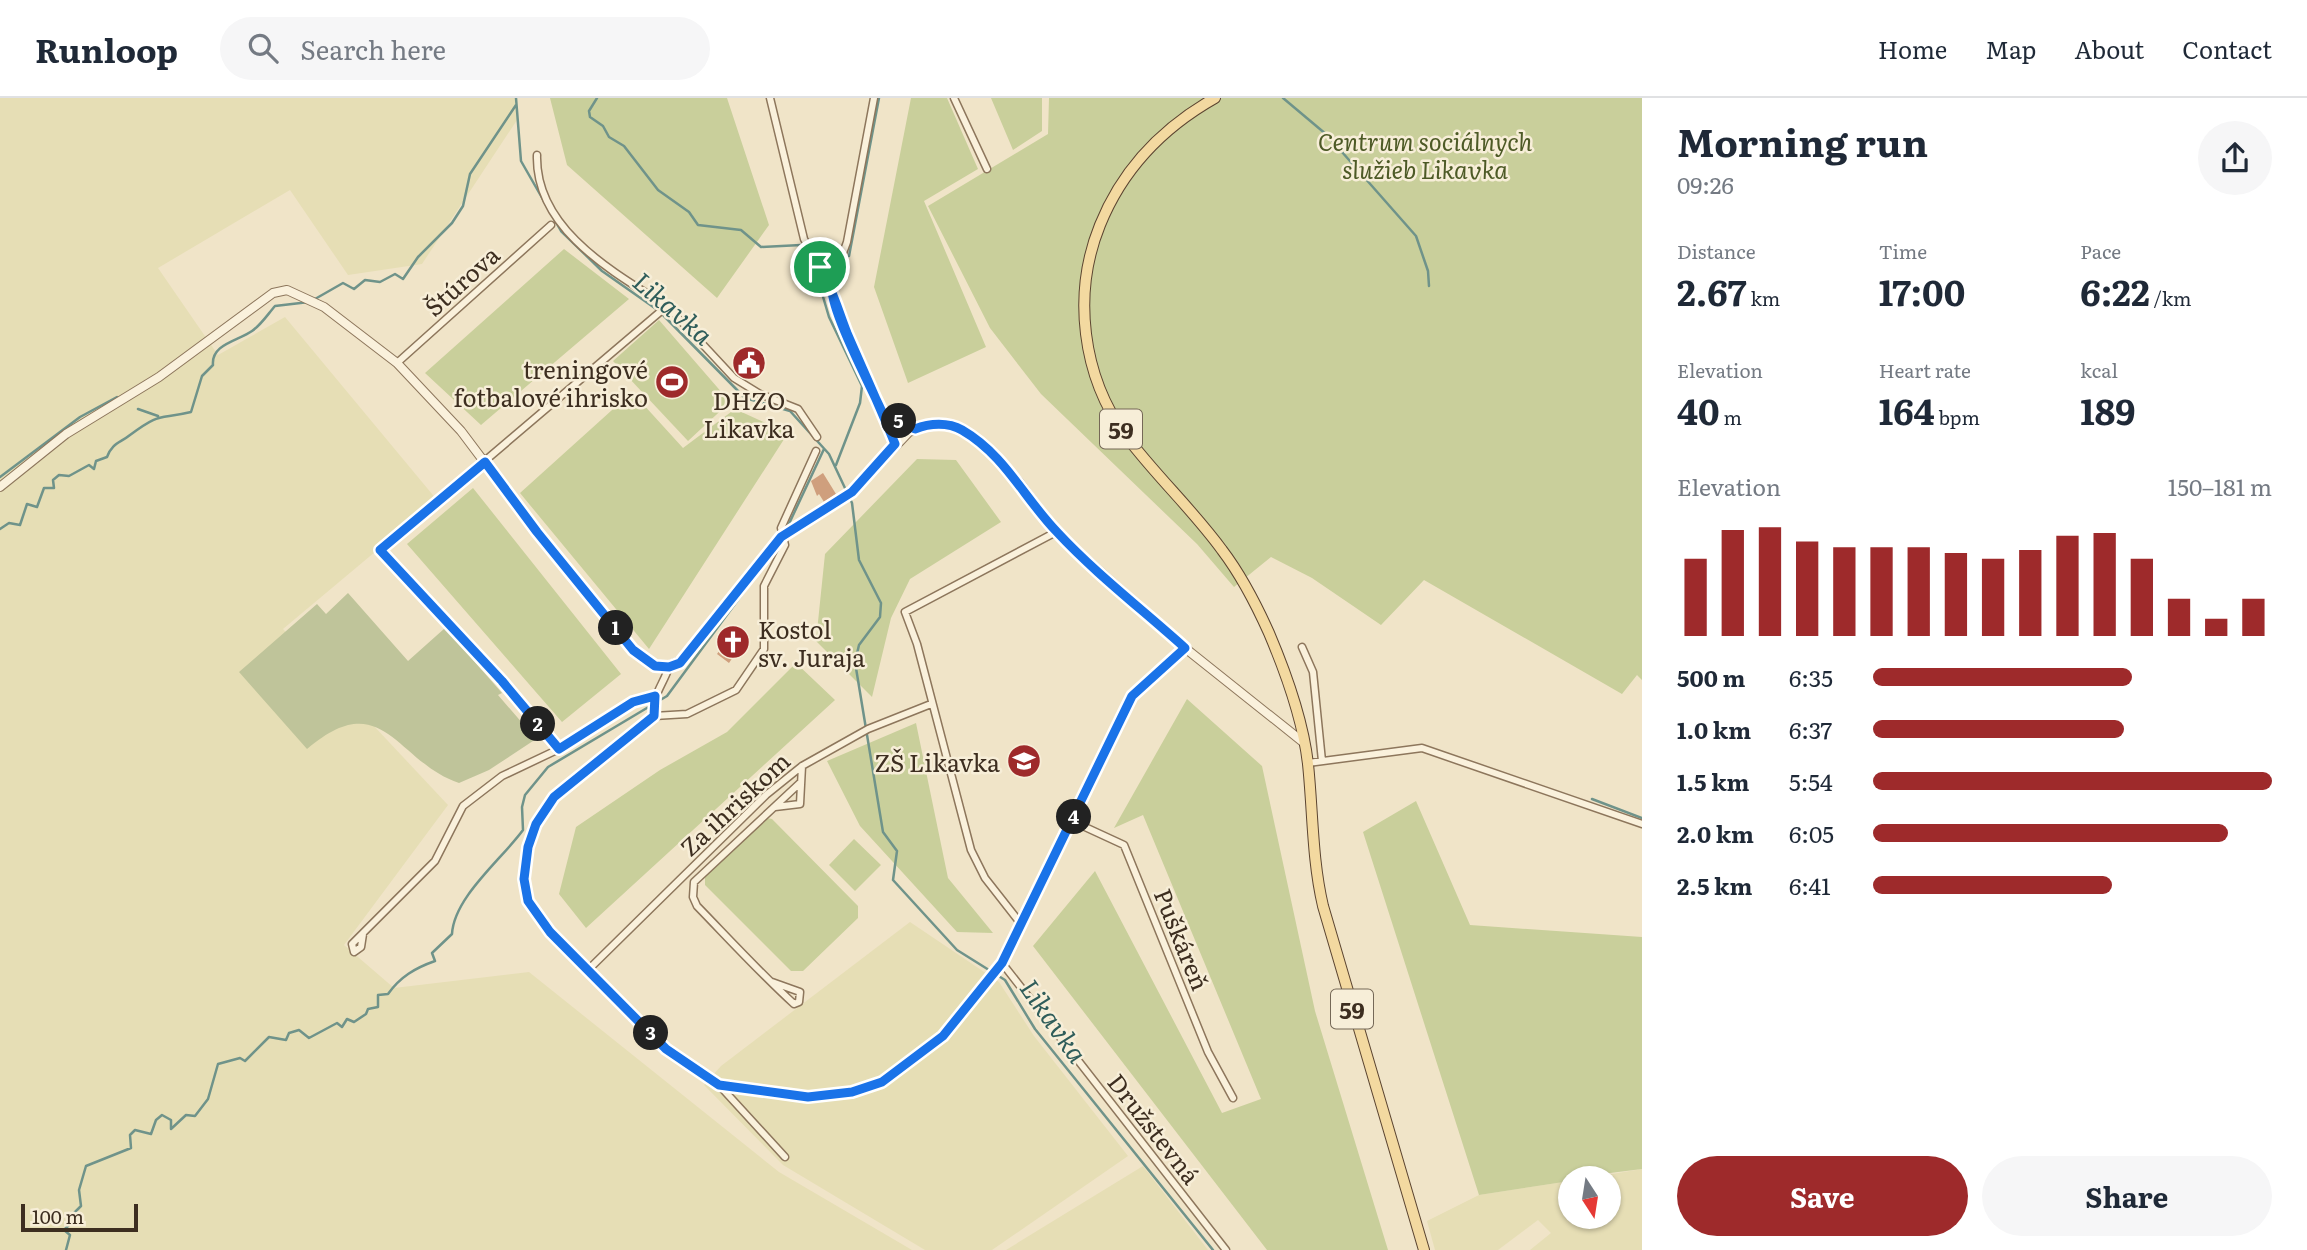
<!DOCTYPE html>
<meta charset="utf-8">
<style>
:root{--surface:#fff;--page:#f6f6f7;--text:#1f2937;--muted:#747a83;--line:#e0e1e3;--accent:#9e2a2b}
body{margin:0;font-family:Literata,serif;background:var(--page);color:var(--text);height:100vh;display:flex;flex-direction:column;font-size:26px;white-space:nowrap}
*{box-sizing:border-box;margin:0}
p{font-size:23px;color:var(--muted)}
.icon{flex:none;width:38px;height:38px;fill:none;stroke:currentColor;stroke-width:2;stroke-linecap:round;stroke-linejoin:round}
.map{position:relative;flex:1;overflow:hidden}
.panel{display:flex;flex-direction:column;background:var(--surface);width:665px}
.panel>*{flex:none}
.needle{width:46px;rotate:168deg}
.tools{position:absolute;left:1558px;top:1068px;display:grid;gap:14px}
.tools a{display:grid;place-items:center;width:63px;height:63px;border-radius:50%;background:var(--surface);box-shadow:0 2px 5px #0004;font-size:35px}
.scale{position:absolute;left:21px;bottom:18px;width:117px;box-sizing:border-box;padding-left:7px;border:4px solid #3d2e20;border-top:0;font-size:19px;line-height:24px;white-space:nowrap;color:#3d2e20;-webkit-text-stroke:5px #f7eed8;paint-order:stroke}
.pin{position:absolute;display:grid;place-items:center;width:60px;height:60px;color:#fff;margin:-30px;border:4px solid #fff;border-radius:50%;box-shadow:0 2px 7px #0007}
.km{position:absolute;width:35px;height:35px;margin:-18px;border-radius:50%;background:#222;color:#fff;font-size:19px;line-height:35px;text-align:center}
.round{display:grid;place-items:center;flex:none;width:74px;height:74px;border-radius:37px;background:var(--page)}
.headline{display:flex;align-items:center;justify-content:space-between;height:119px;padding:0 35px}
h1{font-size:38px;font-weight:700;line-height:52px}
.metrics{display:grid;grid-template-columns:repeat(3,1fr);gap:10px;height:119px;padding:7px 35px}
.metrics div{display:grid;align-content:center}
.metrics b{font-size:35px;font-weight:700}
.metrics small{font-size:19px;font-weight:400}
.metrics p{font-size:19px}
.chart{height:196px;padding:14px 35px}
.chart p{display:flex;justify-content:space-between}
.chart svg{width:100%;height:126px;margin-top:7px;stroke:var(--accent);stroke-width:6}
.action{display:flex;gap:14px;margin-top:auto;padding:14px 35px}
.action a{flex:1;height:80px;border-radius:42px;background:var(--accent);color:#fff;font-size:28px;font-weight:700;line-height:80px;text-align:center}
.action a+a{background:var(--page);color:var(--text)}
ul{padding:0 35px;list-style:none;font-size:23px}
li{display:grid;grid-template-columns:112px 84px 1fr;align-items:center;height:52px}
li i{height:18px;border-radius:9px;background:var(--accent)}
header{display:flex;align-items:center;gap:42px;box-sizing:border-box;height:98px;padding:0 35px;background:var(--surface);border-bottom:2px solid var(--line)}
header strong{font-size:33px}
nav{display:flex;gap:38px;margin-inline-start:auto;font-size:24px}
.search{width:490px;height:63px;background:var(--page);display:flex;align-items:center;gap:18px;box-sizing:border-box;padding:0 24px;border-radius:38px;color:var(--muted);font-size:26px}
main{display:flex;flex:1;min-height:0}
.map>svg:first-child{display:block}
.farmland{fill:#e6deb5}
.green{fill:#c9cf9b}
.cemetery{fill:#bfc49a}
.lines{fill:none;stroke-linecap:round;stroke-linejoin:round}
.stream{stroke:#6f938a;stroke-width:2.5}
.building{fill:#cf9f7d}
.minor-casing{stroke:#8d765c;stroke-width:9}
.tertiary-casing{stroke:#8d765c;stroke-width:10}
.primary-casing{stroke:#5b4430;stroke-width:12}
.minor{stroke:#faf1dc;stroke-width:6}
.tertiary{stroke:#faf1dc;stroke-width:8}
.primary{stroke:#f3d9a0;stroke-width:10}
.route-casing{stroke:#fff;stroke-width:14}
.route{stroke:#1a73e8;stroke-width:9}
.labels{text-anchor:middle;dominant-baseline:central;stroke-width:5;stroke-linejoin:round;paint-order:stroke}
.shield{fill:#f7eed8;stroke:#756857;stroke-width:2}
.shield-label{font-size:23px;font-weight:bold;fill:#3d2e20}
.park-label{font-size:24px;font-style:italic;fill:#4d5a26;stroke:#f7eed8}
.street-label{font-size:24px;fill:#3d2e20;stroke:#f7eed8}
.poi-label{font-size:24px;fill:#3d2e20;stroke:#f7eed8;text-anchor:end}
.water-label{font-size:26px;font-style:italic;fill:#2f5d5a;stroke:#f7eed8}
</style>
<header>
<strong>Runloop</strong>
<div class="search"><svg class="icon" aria-label="search" viewBox="0 0 24 24"><circle cx="10" cy="10" r="6"/><path d="M15 15l6 6"/></svg>Search here</div>
<nav><a>Home</a><a>Map</a><a>About</a><a>Contact</a></nav>
</header>
<main>
<div class="map">
<svg width="1642" height="1152" viewBox="0 0 1642 1152">
<rect width="100%" height="100%" fill="#f0e4c8"/>
<!-- farmland -->
<path class="farmland" d="M0,0H516L517,22L422,166L348,177L290,92L158,170L218,257L285,219L437,402L283,531L448,707L344,847L394,890L529,874L779,1074L912,1152H0Z
M910,824L999,884L1034,938L1128,1058L992,1152H925L783,1067L704,987L721,968Z
M1143,1068L1208,1152H1006Z
M1642,1071V1152H1530L1551,1135L1538,1122L1498,1152H1435L1427,1123L1479,1097L1570,1083V1118H1608V1080H1588Z"/>
<!-- green -->
<path class="green" d="M550,0H727L769,127L717,200L567,67Z
M911,0H947L978,71L924,103L986,249L908,285L874,189Z
M991,0H1042V33L1013,52Z
M1049,0H1642V582L1637,577L1622,596L1424,482L1381,527L1312,480L1271,459L1234,489L1197,446L1041,296L990,230L928,108L1048,36Z
M564,151L629,201L481,327L425,275Z
M659,222L730,304L688,343L613,263Z
M632,294L683,350L735,311L788,335L649,551L520,395Z
M917,361L956,362L1001,424L910,481L891,520L872,599L816,543L825,456Z
M473,390L621,576L562,624L407,446Z
M796,565L835,602L586,830L559,796L576,729L660,672L727,634Z
M1187,601L1262,668L1315,913L1388,1152H1267L1033,848L1095,773L1222,1015L1261,1001L1143,717L1114,730Z
M916,625L948,780L993,835L957,834L860,728L827,663Z
M1416,703L1470,827L1642,839V1071L1570,1080V1083L1479,1097L1363,734Z
M767,720L772,721L858,808V820L803,873H791L705,787V775Z
M854,741L881,767L855,793L829,767Z"/>
<!-- cemetery -->
<path class="cemetery" d="M348,495L408,563L445,530L502,595L498,597L536,641L489,672L459,685C396,664 383,586 307,651L239,574L317,506L326,516Z"/>
<g class="lines">
<!-- stream -->
<path class="stream" d="M516,0L521,63L561,133L602,173L659,213L745,300L790,313L829,356L852,405L859,462L881,505L880,519L859,547L855,564L883,734L897,753L893,782L957,852L1005,882L1035,931L1213,1152
M597,0L589,13L590,19L603,28L609,39L624,48L658,92L689,114L698,127L741,132L761,149L801,147L816,175L829,219L862,288L860,305L836,367
M1283,0L1327,37L1416,138L1428,173L1429,188
M849,158L879,0
M315,201L343,185L354,191L365,182L380,184L395,176L403,181L418,159L452,125L463,108L470,76L516,7
M138,311L158,318
M0,379L80,319L117,299
M787,430L824,351
M0,431L9,425L20,427L27,406L37,409L44,390H54L53,382L59,377L69,378L89,367L94,371L96,363L107,359C112,345 120,345 130,337C161,314 157,322 191,314L202,278L213,267C211,246 238,243 252,233C261,227 268,216 275,208L309,204
M1592,701L1642,720
M66,1152L70,1137L64,1132L69,1127L67,1122L81,1108L79,1092L86,1068L131,1050L130,1037L135,1032L151,1036L156,1022L162,1017L171,1022V1031L186,1017L195,1018L208,1001L218,966L240,960L245,963L269,939L286,942L289,935L299,932L309,940L337,925L342,929L347,921L354,924L366,916L368,911L378,909V897L388,896C400,879 415,870 435,863L432,855L452,836C454,799 502,761 523,732L522,709L525,697L548,669L667,598L769,460"/>
</g>
<!-- building -->
<path class="building" d="M823,375L836,396L824,404L819,396L817,398L811,383Z
M740,528L745,538L731,557L733,559L729,565L717,556L735,530L737,532Z"/>
<g class="lines">
<!-- minor casing -->
<g class="minor-casing">
<path id="minor" d="M770,0L804,141L831,188L839,216L883,316L915,331
M954,0L987,71
M537,57C535,131 613,174 667,208L380,452L501,583L559,651L633,604L655,598
M820,168L840,167
M831,188L847,144L874,0
M667,208L734,280L760,296L798,311L817,339
M397,265L551,127
M883,316L895,347
M1302,549L1313,574L1322,663
M669,569C663,587 651,599 654,618L554,699L536,726L528,749L524,790L528,803L549,834L666,951L719,987L785,1059
M654,618L687,616L736,592L764,551V488L785,447L781,430L816,353
M1308,665L1422,650L1642,726
M775,709L800,706L802,668
M1072,723L1124,747L1208,954L1233,1000
M1021,826L985,780L971,752L917,546L905,514L1056,434
M363,836L361,849L354,854L352,846L435,763L463,708L502,678L559,651
M1002,865L1226,1152
M589,871L766,697L802,668L868,631L931,606
M772,884L800,894L799,904L794,906C760,875 729,841 697,808L693,799L694,784L801,684
M719,987L808,999L852,994L882,984L943,938L1002,865L1132,598L1185,550"/>
</g>
<!-- tertiary casing -->
<g class="tertiary-casing">
<path id="tertiary" d="M0,389L66,336L159,279L273,195L287,192L324,209L397,265L461,333L537,434L633,552L648,564L662,570L684,562L781,439L852,394L909,334L929,327L948,328L959,330L986,349L1019,384L1056,434L1185,550L1303,644"/>
</g>
<!-- primary casing -->
<g class="primary-casing">
<path id="primary" d="M1215,0C1162,30 1123,70 1100,127C1072,196 1082,278 1126,338C1156,378 1193,412 1222,452C1241,477 1256,506 1269,535C1286,575 1303,622 1308,666C1313,714 1312,761 1323,808L1424,1152"/>
</g>
<!-- minor -->
<use href="#minor" class="minor"/>
<!-- tertiary -->
<use href="#tertiary" class="tertiary"/>
<!-- primary -->
<use href="#primary" class="primary"/>
</g>
<g class="lines">
<!-- route casing -->
<g class="route-casing">
<path id="route" d="M820,169C832,190 838,212 847,235C863,272 880,309 895,346L852,394L781,439L680,565L669,569L655,568L633,552L537,434L485,364L380,452L502,583L559,651L633,604L655,598L654,618L554,699L536,726L528,749L524,781L528,803L550,834L666,951L719,987L808,999L852,994L882,984L943,938L1002,865L1132,598L1185,550C1143,512 1096,476 1057,434C1024,400 1005,357 962,332C948,324 930,325 915,331L883,316C872,291 829,210 832,188C832,181 837,173 840,167L820,169"/>
</g>
<!-- route -->
<use href="#route" class="route"/>
</g>
<!-- icons -->
<defs>
<g id="civic-disc" transform="scale(1.75)"><circle r="9.5" fill="#9e2a2b" stroke="#f7eed8"/><path d="M-.6-6.5H3V-4.5H.6V-3L4-1V1h2V6H-6V1h2V-1L-.6-3ZM-1.2 2.5V6h2.4V2.5Z" fill="#fff"/></g>
<g id="stadium-disc" transform="scale(1.75)"><circle r="9.5" fill="#9e2a2b" stroke="#f7eed8"/><path d="M0-5a6.5 5 0 1 0 0 10a6.5 5 0 1 0 0-10ZM-3.5-1.8h7v3.6h-7Z" fill="#fff"/></g>
<g id="church-disc" transform="scale(1.75)"><circle r="9.5" fill="#9e2a2b" stroke="#f7eed8"/><path d="M-1.2-6h2.4v3.5h3.3v2.4h-3.3V6h-2.4V-.1h-3.3v-2.4h3.3Z" fill="#fff"/></g>
<g id="school-disc" transform="scale(1.75)"><circle r="9.5" fill="#9e2a2b" stroke="#f7eed8"/><path d="M0-5L7-2L0 1L-7-2ZM-4 1L0 2.5L4 1V4Q0 6-4 4Z" fill="#fff"/></g>
</defs>
<g fill-rule="evenodd">
<use href="#civic-disc" x="749" y="265"/>
<use href="#stadium-disc" x="672" y="284"/>
<use href="#church-disc" x="733" y="544"/>
<use href="#school-disc" x="1024" y="663"/>
</g>
<g class="labels">
<!-- shield labels -->
<g class="shield">
<rect x="1100" y="311.5" width="42" height="39" rx="5"/>
<rect x="1331" y="891.5" width="42" height="39" rx="5"/>
</g>
<g class="shield-label">
<text x="1121" y="331">59</text>
<text x="1352" y="911">59</text>
</g>
<!-- park labels -->
<g class="park-label">
<text x="1425" y="42">Centrum sociálnych<tspan x="1425" dy="28">služieb Likavka</tspan></text>
</g>
<!-- street labels -->
<g class="street-label">
<text transform="translate(461 182) rotate(-42)">Štúrova</text>
<text transform="translate(734 705) rotate(-43)">Za ihriskom</text>
<text transform="translate(1183 841) rotate(68)">Puškáreň</text>
<text transform="translate(1155 1030) rotate(52)">Družstevná</text>
</g>
<!-- poi labels -->
<g class="poi-label">
<text x="648" y="270">treningové<tspan x="648" dy="28">fotbalové ihrisko</tspan></text>
<text x="749" y="301" text-anchor="middle">DHZO<tspan x="749" dy="28">Likavka</tspan></text>
<text x="758" y="530" text-anchor="start">Kostol<tspan x="758" dy="28">sv. Juraja</tspan></text>
<text x="1000" y="663">ZŠ Likavka</text>
</g>
<!-- water labels -->
<g class="water-label">
<text transform="translate(674 209) rotate(41)">Likavka</text>
<text transform="translate(1055 922) rotate(55)">Likavka</text>
</g>
</g>
</svg>
<div class="tools">
<a><svg class="needle" viewBox="-14 -14 28 28"><path d="M0-13l5 13h-10z" fill="#e53935"/><path d="M0 13l5-13h-10z" fill="#747a83"/></svg></a>
</div>
<div class="scale">100 m</div>
<div class="pin" style="left:820px;top:169px;background:#1e9e55"><svg class="icon" aria-label="arrive" viewBox="0 0 24 24"><path d="M6 21V4h12l-3 4 3 4H6"/></svg></div>
<b class="km" style="left:616px;top:530px">1</b>
<b class="km" style="left:538px;top:626px">2</b>
<b class="km" style="left:651px;top:935px">3</b>
<b class="km" style="left:1074px;top:719px">4</b>
<b class="km" style="left:899px;top:323px">5</b>
</div>
<section class="panel">
<div class="headline"><div><h1>Morning run</h1><p>09:26</p></div><a class="round"><svg class="icon" aria-label="share" viewBox="0 0 24 24"><path d="M12 15V3M7 8l5-5 5 5M5 13v7h14v-7"/></svg></a></div>
<div class="metrics">
<div><p>Distance</p><b>2.67<small> km</small></b></div>
<div><p>Time</p><b>17:00</b></div>
<div><p>Pace</p><b>6:22<small> /km</small></b></div>
</div>
<div class="metrics">
<div><p>Elevation</p><b>40<small> m</small></b></div>
<div><p>Heart rate</p><b>164<small> bpm</small></b></div>
<div><p>kcal</p><b>189</b></div>
</div>
<div class="chart"><p><span>Elevation</span>150–181 m</p>
<svg viewBox="0 0 160 44" preserveAspectRatio="none"><path d="M5 44V17M15 44V7M25 44V6M35 44V11M45 44V13M55 44V13M65 44V13M75 44V15M85 44V17M95 44V14M105 44V9M115 44V8M125 44V17M135 44V31M145 44V38M155 44V31"/></svg>
</div>
<ul>
<li><b>500 m</b>6:35<i style="width:65%"></i></li>
<li><b>1.0 km</b>6:37<i style="width:63%"></i></li>
<li><b>1.5 km</b>5:54<i style="width:100%"></i></li>
<li><b>2.0 km</b>6:05<i style="width:89%"></i></li>
<li><b>2.5 km</b>6:41<i style="width:60%"></i></li>
</ul>
<div class="action"><a>Save</a><a>Share</a></div>
</section>
</main>
